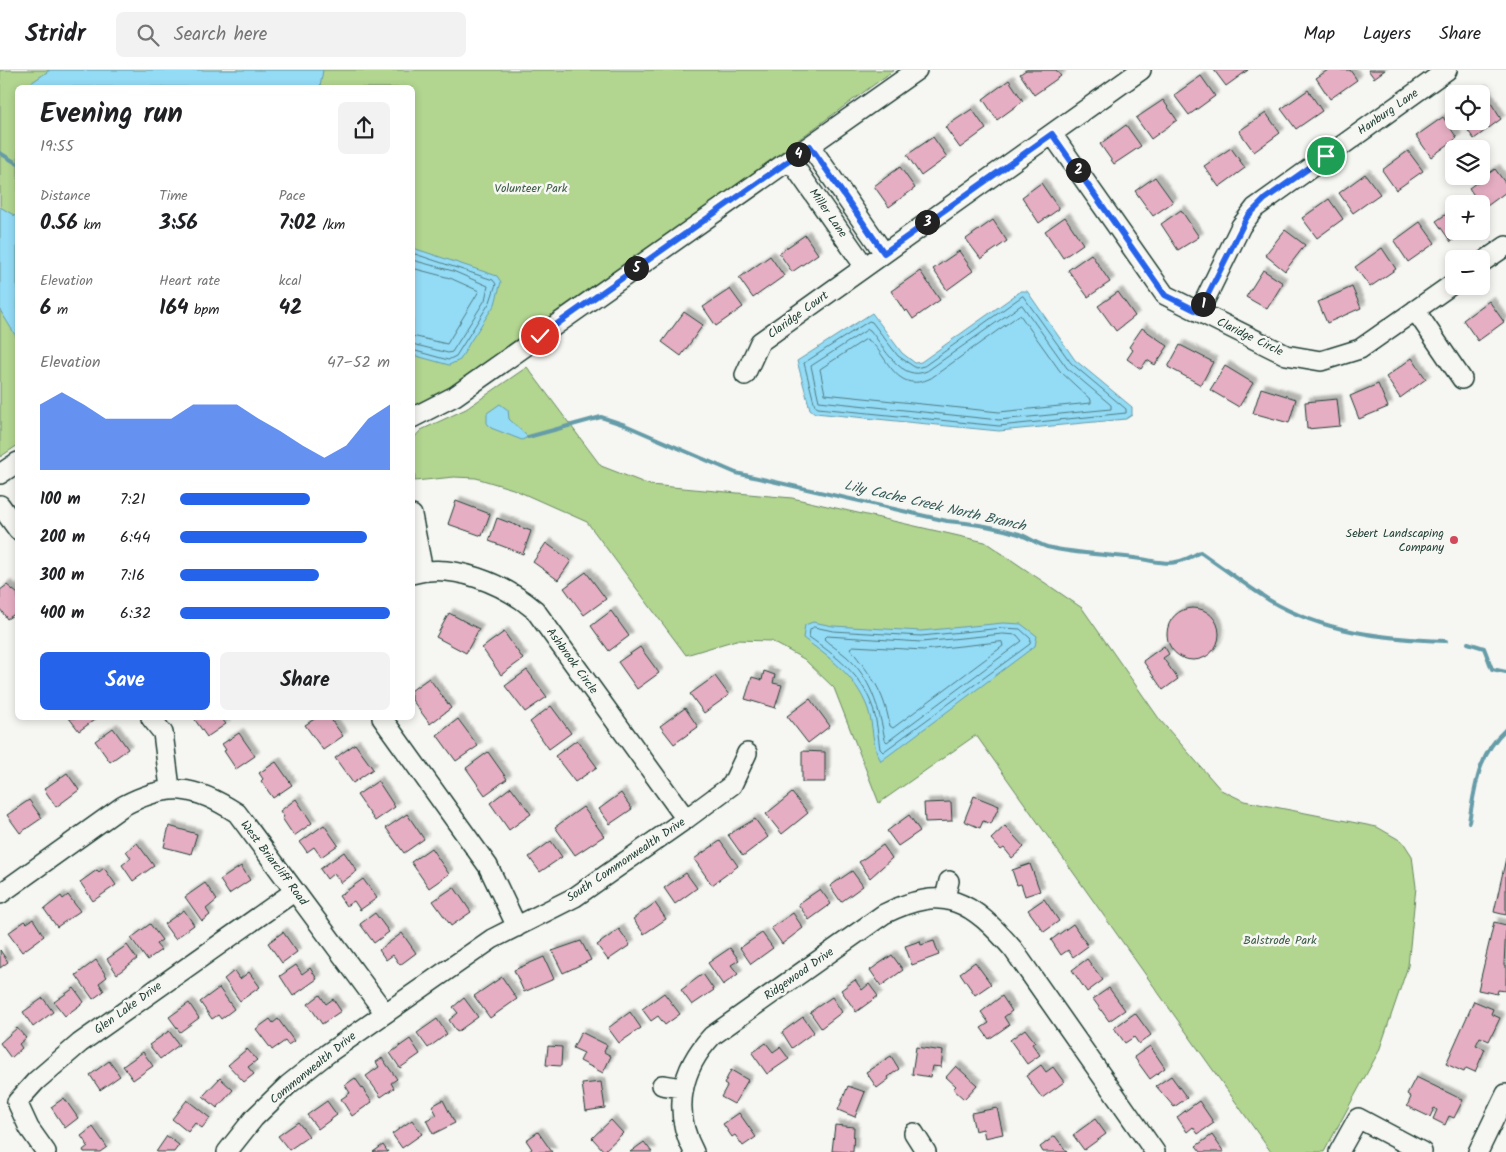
<!DOCTYPE html>
<meta charset="utf-8">
<style>
:root{--surface:#fff;--page:#f2f2f2;--text:#202124;--muted:#757577;--line:#e0e0e0;--accent:#2563eb}
body{margin:0;font-family:Kalam,sans-serif;background:var(--page);color:var(--text);height:100vh;display:flex;flex-direction:column;font-size:19px;white-space:nowrap}
*{box-sizing:border-box;margin:0}
p{font-size:16px;color:var(--muted)}
.icon{flex:none;width:28px;height:28px;fill:none;stroke:currentColor;stroke-width:2;stroke-linecap:round;stroke-linejoin:round}
.map{position:relative;flex:1;overflow:hidden}
.side{position:absolute;left:15px;top:15px;width:400px;height:635px;display:flex;flex-direction:column;background:var(--surface);border-radius:8px;box-shadow:0 2px 8px #0003}
.side>*{flex:none}
.fabs{position:absolute;left:1445px;top:15px;display:grid;gap:10px}
.fabs a{display:grid;place-items:center;width:45px;height:45px;border-radius:8px;background:var(--surface);box-shadow:0 2px 8px #0003;font-size:25px}
.pin{position:absolute;display:grid;place-items:center;width:42px;height:42px;color:#fff;margin:-21px;border:2px solid #fff;border-radius:50%;box-shadow:0 1px 5px #0007}
.km{position:absolute;width:25px;height:25px;margin:-12px;border-radius:50%;background:#222;color:#fff;font-size:14px;line-height:25px;text-align:center}
.round{display:grid;place-items:center;flex:none;width:52px;height:52px;border-radius:8px;background:var(--page)}
.overview{display:flex;align-items:center;justify-content:space-between;height:85px;padding:0 25px}
h1{font-size:28px;font-weight:700;line-height:38px}
.figures{display:grid;grid-template-columns:repeat(3,1fr);gap:8px;height:85px;padding:5px 25px}
.figures div{display:grid;align-content:center}
.figures b{font-size:21px;font-weight:700}
.figures small{font-size:14px;font-weight:400}
.figures p{font-size:14px}
.chart{height:140px;padding:10px 25px}
.chart p{display:flex;justify-content:space-between}
.chart svg{width:100%;height:90px;margin-top:5px;fill:var(--accent);opacity:.7}
.action{display:flex;gap:10px;margin-top:auto;padding:10px 25px}
.action a{flex:1;height:58px;border-radius:8px;background:var(--accent);color:#fff;font-size:20px;font-weight:700;line-height:58px;text-align:center}
.action a+a{background:var(--page);color:var(--text)}
ul{padding:0 25px;list-style:none;font-size:16px}
li{display:grid;grid-template-columns:80px 60px 1fr;align-items:center;height:38px}
li i{height:12px;border-radius:6px;background:var(--accent)}
header{display:flex;align-items:center;gap:30px;box-sizing:border-box;height:70px;padding:0 25px;background:var(--surface);border-bottom:1px solid var(--line)}
header strong{font-size:24px}
nav{display:flex;gap:28px;margin-inline-start:auto;font-size:18px}
.search{width:350px;height:45px;background:var(--page);display:flex;align-items:center;gap:12px;box-sizing:border-box;padding:0 18px;border-radius:8px;color:var(--muted);font-size:19px}
.map>svg:first-child{display:block}
.green{fill:#b2d590;stroke:#688962}
.water{fill:#94dbf6;stroke:#659ca8}
.lines{fill:none;stroke-linecap:round;stroke-linejoin:round}
.shore{stroke:#4e7c82;stroke-width:1}
.stream{stroke:#659ca8;stroke-width:4}
.building{fill:#e6aec3;stroke:#1f3d34;filter:url(#shadow)}
.minor-casing{stroke:#1f3d34;stroke-width:22}
.minor{stroke:#f6f6f2;stroke-width:19}
.route-casing{stroke:#fff;stroke-width:10}
.route{stroke:#2563eb;stroke-width:6}
.poi-dot{fill:#d1495b;stroke:#f6f6f2;stroke-width:2}
.labels{text-anchor:middle;dominant-baseline:central;stroke-width:5;stroke-linejoin:round;paint-order:stroke}
.street-label{font-size:12px;fill:#1f3d34;stroke:#f6f6f2}
.park-label{font-size:12px;fill:#3c5b46;stroke:#f6f6f2}
.poi-label{font-size:12px;fill:#1f3d34;stroke:#f6f6f2;text-anchor:end}
.water-label{font-size:14px;font-style:italic;fill:#365d5b;stroke:#f6f6f2}
</style>
<header>
<strong>Stridr</strong>
<div class="search"><svg class="icon" aria-label="search" viewBox="0 0 24 24"><circle cx="10" cy="10" r="6"/><path d="M15 15l6 6"/></svg>Search here</div>
<nav><a>Map</a><a>Layers</a><a>Share</a></nav>
</header>
<div class="map">
<svg width="1506" height="1082" viewBox="0 0 1506 1082">
<defs>
<filter id="shadow"><feDropShadow dx="4.5" dy="-4.5" stdDeviation="1" flood-color="#0004"/></filter>
</defs>
<rect width="100%" height="100%" fill="#f6f6f2"/>
<filter id="ink" filterUnits="userSpaceOnUse"><feTurbulence type="fractalNoise" baseFrequency=".02" numOctaves="2"/><feDisplacementMap in="SourceGraphic" scale="10" xChannelSelector="R" yChannelSelector="G"/><feConvolveMatrix kernelMatrix="1 2 1 2 8 2 1 2 1" color-interpolation-filters="sRGB"/></filter>
<g filter="url(#ink)">
<!-- green -->
<path class="green" d="M0,0H894L421,345L413,348L412,18H18V375L0,387Z
M527,297L601,396L650,415L792,428L985,472L1082,538L1160,650L1221,720L1244,731L1377,757L1403,772L1412,786L1416,817L1408,896L1379,981L1324,1082H1271L976,665L879,733L834,618L804,589L771,571L736,570L686,585L587,452L513,419L476,408L454,407L415,411L412,370L421,360L466,339Z"/>
<!-- water -->
<path class="water" d="M50,0H323L320,17H25Z
M0,137L17,147V268L0,240Z
M413,178L497,206L501,212L495,234L470,272L460,290L449,295L413,285Z
M1021,221H1027L1075,290L1132,337V345L1126,349L999,361L815,343L810,339L797,291L872,243L902,283L915,293L921,292Z
M500,334L508,340L509,349L528,367L522,370L491,358L487,353V343Z
M813,552L833,556L921,561L1003,553L1021,554L1037,566L1035,576L881,691C871,675 874,656 868,639C856,606 830,588 803,568L805,555Z"/>
<g class="lines">
<!-- shore -->
<path class="shore" d="M412,183L493,210L496,214L490,232L456,286L448,290L412,280
M412,190L453,201L488,216L485,230L452,282L448,283L412,274
M412,198L450,208L479,221L447,274L412,266
M1023,226L1071,293L1126,339V343L999,356L818,338L815,336L804,293L869,251L872,252L898,286L916,298L924,296Z
M1022,235L1067,298L1111,335V339L999,350L819,331L811,296L868,259L870,260C884,277 901,313 927,301Z
M1020,245L1060,301L1091,330V333L999,342L825,324L820,299L866,269C886,278 893,327 931,308Z
M814,557L833,561L921,566L1003,558L1020,559L1031,569L1030,574L883,682L880,679C878,666 877,651 873,638C862,605 836,586 809,567L810,560Z
M1003,564L1017,565L1022,571L887,672L885,670C879,638 871,608 846,586C839,580 830,575 824,569L827,566L921,572Z
M1002,572L1003,576L893,658L890,656C883,618 872,608 850,578L853,576L923,580Z"/>
<!-- stream -->
<path class="stream" d="M0,83L18,94
M528,367L601,347L625,355L736,403L947,451C971,453 996,457 1019,464C1028,467 1037,474 1047,477C1076,484 1105,484 1134,488C1165,492 1171,499 1200,482C1223,498 1245,515 1269,530C1322,562 1385,569 1446,571
M1468,573L1484,578L1492,599L1506,602
M1469,752C1475,717 1478,684 1506,659"/>
</g>
<!-- building -->
<path class="building" d="M1026,0H1056L1061,6L1034,25L1020,4Z
M1214,0H1248L1226,16Z
M1328,0H1350L1357,10L1330,29L1316,8Z
M1368,0H1385L1374,8Z
M1201,6L1215,26L1189,45L1174,25Z
M1009,10L1023,31L997,50L983,29Z
M1482,19L1501,49L1474,69L1461,51H1481V24H1475Z
M1308,20L1322,41L1296,59L1281,39Z
M1163,30L1177,50L1151,69L1136,48Z
M972,39L986,59L960,78L945,57Z
M1266,43L1280,63L1254,82L1239,61Z
M1443,47L1457,68L1431,87L1416,66Z
M1126,55L1141,76L1114,94L1100,74Z
M933,67L947,87L921,106L907,85Z
M1231,78L1245,98L1219,117L1204,96Z
M1408,81L1423,101L1396,120L1382,100Z
M900,97L915,118L889,137L874,116Z
M1495,99L1506,114V122L1483,139L1469,118Z
M1365,104L1380,124L1353,143L1339,123Z
M1155,107L1173,132L1153,146L1135,121Z
M1041,113L1059,139L1039,153L1022,127Z
M1329,129L1343,149L1317,168L1302,148Z
M1454,139V161H1466L1451,172L1436,151Z
M1181,140L1199,167L1178,180L1161,154Z
M1065,147L1083,174L1063,188L1045,161Z
M993,150L1007,171L981,189L966,169Z
M1420,152L1435,173L1408,192L1394,171Z
M1285,160L1305,175L1285,201L1265,185Z
M805,165L818,184L792,202L779,183Z
M1382,178L1396,199L1370,217L1355,197Z
M959,181L973,201L947,220L933,199Z
M1091,184L1110,212L1088,227L1068,200Z
M770,186L784,206L753,228L739,208Z
M1263,200L1283,213L1267,239L1246,227Z
M920,201L940,230L913,249L907,240L905,242L891,221Z
M1352,217L1361,238L1327,253L1318,232Z
M730,219L743,237L716,256L703,237Z
M1118,222L1135,246L1116,261L1098,236Z
M1489,231L1504,252L1478,271L1463,250Z
M684,242L703,255L681,286L662,272Z
M1142,258L1168,276L1155,295L1147,290L1141,299L1127,289L1133,280L1129,277Z
M1180,275L1213,292L1201,315L1168,297Z
M1412,288L1426,309L1400,328L1386,307Z
M1225,296L1253,313L1239,337L1210,320Z
M1378,314L1388,337L1359,349L1350,326Z
M1261,318L1296,329L1289,353L1253,343Z
M1337,329L1340,356L1307,359L1305,332Z
M456,431L490,444L482,466L448,454Z
M497,448L531,461L523,484L489,471Z
M546,473L571,491L558,510L533,492Z
M586,502L606,529L584,545L564,518Z
M7,515L18,524V542L7,549L0,539V520Z
M1167 564a26 26 0 1 1 52 0a26 26 0 1 1-52 0Z
M611,541L629,566L609,581L591,556Z
M449,543L479,559L466,583L436,567Z
M504,562L523,589L501,605L482,578Z
M1164,576L1169,584L1163,588L1178,609L1163,620L1143,591Z
M640,577L659,603L637,619L618,592Z
M527,600L547,627L525,642L505,616Z
M764,601L775,605L773,613L782,615L775,638L745,629L752,607L762,610Z
M715,606L729,625L704,643L690,624Z
M429,608L451,638L430,654L412,630V620Z
M810,629L830,656L808,673L787,646Z
M551,636L571,663L549,679L530,652Z
M685,638L698,657L674,674L660,656Z
M69,648H97L79,661Z
M197,648H221L226,654L207,667L195,650Z
M316,648H330L343,666L323,680L305,655Z
M458,649L478,676L456,691L437,665Z
M113,658L128,679L110,692L95,671Z
M239,663L255,686L236,699L224,681L226,680L222,674Z
M577,670L597,697L575,712L555,686Z
M355,674L373,699L353,713L335,688Z
M802,681L825,682V712H802Z
M488,682L507,709L485,725L466,698Z
M276,692L292,715L273,728L261,711L263,709L259,703Z
M67,703L79,720L56,737L44,719Z
M378,711L395,737L375,751L357,725Z
M511,717L531,744L509,760L490,733Z
M621,723L632,739L610,754L599,739Z
M792,723L808,743L782,764L766,744Z
M974,726L999,736L991,754L983,751L980,758L964,751Z
M296,729L312,753L294,766L282,748L284,747L280,741Z
M29,730L42,748L20,763L7,745Z
M951,732L952,751L925,752L924,733Z
M583,737L604,766L575,785L555,757Z
M407,744L424,769L404,783L386,758Z
M909,745L920,761L898,776L887,761Z
M755,749L768,767L743,786L728,765Z
M324,755L338,775L321,787L314,777L307,782L300,772Z
M169,756L197,764L191,784L164,777Z
M1005,756L1024,777L1012,788L1004,778L1001,780L991,769Z
M551,771L562,787L540,802L529,787Z
M720,771L738,796L712,815L694,789Z
M137,773L154,796L133,811L122,795L131,788L126,781Z
M883,775L892,788L870,808L859,792Z
M431,778L449,804L429,818L411,792Z
M344,782L357,801L341,813L334,803L327,809L320,799Z
M1506,788V845L1494,842Z
M1030,794L1040,821L1025,826L1021,814L1017,815L1012,800Z
M241,796L250,810L229,824L220,810Z
M104,798L116,815L93,831L80,812L97,800L99,802Z
M852,801L863,816L841,832L830,816Z
M686,803L697,818L675,834L664,818Z
M363,809L377,828L360,840L354,831L346,836L339,826Z
M205,813L217,830L206,839L210,845L202,851L185,827Z
M454,817L471,842L451,856L433,831Z
M820,819L831,834L809,850L798,834Z
M68,825L80,841L57,857L44,839L61,826L63,829Z
M1044,829L1059,851L1044,862L1028,840Z
M655,833L666,849L644,864L633,849Z
M184,840L194,855L175,869L164,854Z
M375,843L389,862L374,873L360,854Z
M793,843L803,858L782,874L771,858Z
M33,849L44,866L22,882L8,863L25,851L27,853Z
M1494,852L1506,855L1504,895H1506V921L1498,920L1497,924L1478,920Z
M150,854L162,870L156,874L161,880L147,890L131,868Z
M1073,854L1088,876L1073,887L1068,880L1061,885L1051,870Z
M619,859L630,875L608,890L597,875Z
M283,862L297,882L282,893L268,873Z
M402,863L416,883L400,895L393,885L386,890L379,880Z
M762,863L773,878L751,894L740,878Z
M581,871L591,890L563,903L552,881Z
M920,871L921,875L934,871L939,885L912,895L905,876Z
M127,875L137,889L117,904L107,889Z
M730,878L739,890L731,895L738,904L723,915L708,893Z
M0,880L8,892L0,898Z
M892,885L903,900L881,916L870,900Z
M544,887L554,909L524,922L514,900Z
M1087,889L1103,910L1087,922L1072,900Z
M96,890L107,907L99,913L104,921L93,929L76,905Z
M975,892L991,914L975,925L960,903Z
M296,895L302,904L310,898L317,909L293,926L280,906Z
M234,901L240,909L249,902L260,917L240,931L224,909Z
M703,904L714,920L692,935L681,920Z
M502,907L517,929L490,948L474,926Z
M855,910L862,920L869,914L878,926L856,942L841,920Z
M74,918L84,932L65,946L54,932Z
M219,918L234,939L221,949L218,945L212,949L200,932Z
M1109,918L1125,940L1109,951L1093,929Z
M664,923L680,944L665,955L658,946L651,951L642,939Z
M320,925L326,934L333,929L341,941L322,954L308,934Z
M1002,926L1012,941L1004,947L1009,955L989,969L981,958L989,953L981,942Z
M832,927L842,942L821,958L810,942Z
M43,928L53,942L33,957L23,942Z
M464,928L478,947L457,962L449,950L458,943L453,937Z
M1474,931L1493,939L1491,944L1500,948L1489,971L1480,967L1476,975L1485,979L1475,1002L1466,998L1464,1002L1446,994Z
M189,933L199,948L180,962L169,947Z
M630,942L641,958L619,973L608,958Z
M1135,943L1151,965L1139,974L1134,967L1125,973L1114,958Z
M803,947L814,962L792,978L782,962Z
M270,949L273,953L278,949L294,971L288,975L285,971L272,980L256,959Z
M437,949L447,964L428,978L417,963Z
M17,958L26,968L19,974L22,978L11,988L0,973Z
M1025,959L1035,972L1032,974L1040,985L1027,994L1010,970Z
M169,961L179,975L160,989L149,975Z
M581,962L607,975L604,982L611,986L603,1003L580,991L584,983L573,978Z
M410,969L420,984L400,998L390,983Z
M766,973L773,982L780,977L789,989L767,1004L752,983Z
M548,976L562,977L561,996L546,995Z
M1150,976L1165,998L1150,1009L1134,987Z
M916,977L943,981L941,997L932,996L930,1007L912,1004Z
M247,979L257,990L248,997L254,1004L244,1012L228,995Z
M143,982L153,996L133,1010L123,996Z
M891,986L899,999L888,1007L889,1009L877,1018L866,1002Z
M382,988L397,1009L391,1013L394,1018L381,1027L366,1006L379,997L376,992Z
M109,991L120,1006L100,1020L90,1005Z
M1041,995L1046,1002L1053,997L1064,1012L1042,1028L1026,1006Z
M956,996L977,1015L964,1029L953,1019L956,1016L946,1007Z
M731,1000L748,1010L734,1034L721,1027L727,1016L724,1014Z
M1171,1006L1187,1028L1174,1037L1156,1016Z
M1416,1007L1463,1030L1454,1048L1449,1046L1445,1055L1433,1049L1437,1040L1434,1038L1430,1047L1407,1036L1411,1027L1407,1024Z
M220,1008L233,1020L217,1038L203,1026Z
M355,1008L372,1032L352,1046L341,1029L350,1023L345,1015Z
M601,1012L605,1038L586,1041L582,1014Z
M848,1016L865,1022L855,1047L838,1040Z
M64,1028L78,1048L65,1058L51,1037Z
M187,1030L210,1048L202,1058L195,1053L188,1062L172,1049Z
M443,1030L455,1053L433,1064L426,1050L437,1045L432,1036Z
M327,1031L337,1045L318,1059L307,1045Z
M1199,1031L1214,1053L1198,1064L1193,1057L1187,1062L1177,1047Z
M997,1038L1003,1064L985,1068L983,1059L975,1061L971,1043Z
M739,1043L756,1067L743,1076L735,1065L732,1067L723,1054Z
M1095,1049L1106,1064L1084,1080L1073,1065Z
M412,1050L422,1064L402,1078L392,1064Z
M611,1050L623,1063L604,1081L592,1068Z
M298,1052L309,1066L289,1080L278,1066Z
M835,1055L854,1057L853,1082L832,1081Z
M93,1057L107,1077L100,1082H84L83,1080L88,1076L81,1066Z
M538,1062L552,1082H528L532,1079L526,1070Z
M1212,1065L1224,1082H1201L1196,1076Z
M167,1066L179,1075L174,1082H156Z
M1055,1066L1067,1082H1043L1040,1077Z
M644,1072L652,1082H630Z
M383,1075L388,1082H373Z"/>
<g class="lines">
<!-- minor casing -->
<g class="minor-casing">
<path id="minor" d="M1052,64L1165,225L1286,285L1321,291L1360,279L1454,213
M810,76L884,183
M790,90L865,197
M1481,193L1506,176
M1415,240L1462,309
M1199,242L1241,156L1255,138L1447,0
M745,305L760,272L1141,0
M412,348L455,326L917,0
M0,404L18,392
M0,435L18,460
M412,445L423,501
M412,504C453,492 504,514 535,540L686,749
M151,648L163,663L170,718
M382,648L488,796L517,857
M0,824L123,736C169,712 194,715 237,743L385,943
M945,828L949,811
M662,1015L682,1018
M914,1063L926,1082
M46,1082L29,1058L17,1032L36,1011L80,973L295,821
M227,1082L254,1048L288,1015L327,984L492,869L575,827L686,749L732,715L747,683
M694,1082C672,1041 681,999 712,966L884,844C945,813 972,832 1013,879L1155,1082
M1339,1082L1358,1048L1422,1082
M1478,1082L1506,1024"/>
</g>
<!-- minor -->
<use href="#minor" class="minor"/>
</g>
</g>
<g class="lines" filter="url(#ink)">
<!-- route casing -->
<g class="route-casing">
<path id="route" d="M540,266L810,76L884,183L1052,64L1165,225L1199,242L1247,147L1265,129L1326,86"/>
</g>
<!-- route -->
<use href="#route" class="route"/>
</g>
<!-- markers -->
<circle class="poi-dot" cx="1454" cy="470" r="5"/>
<g class="labels">
<!-- street labels -->
<g class="street-label">
<text transform="translate(1388 42) rotate(-35)">Hanburg Lane</text>
<text transform="translate(828 143) rotate(55)">Miller Lane</text>
<text transform="translate(798 245) rotate(-36)">Claridge Court</text>
<text transform="translate(1250 267) rotate(26)">Claridge Circle</text>
<text transform="translate(572 591) rotate(54)">Ashbrook Circle</text>
<text transform="translate(626 790) rotate(-34)">South Commonwealth Drive</text>
<text transform="translate(274 793) rotate(53)">West Briarcliff Road</text>
<text transform="translate(799 904) rotate(-35)">Ridgewood Drive</text>
<text transform="translate(128 938) rotate(-36)">Glen Lake Drive</text>
<text transform="translate(313 998) rotate(-39)">Commonwealth Drive</text>
</g>
<!-- park labels -->
<g class="park-label">
<text x="531" y="118">Volunteer Park</text>
<text x="1280" y="870">Balstrode Park</text>
</g>
<!-- poi labels -->
<g class="poi-label">
<text x="1444" y="463">Sebert Landscaping<tspan x="1444" dy="14">Company</tspan></text>
</g>
<!-- water labels -->
<g class="water-label">
<text transform="translate(935 436) rotate(13)">Lily Cache Creek North Branch</text>
</g>
</g>
</svg>
<div class="fabs">
<a><svg class="icon" aria-label="locate" viewBox="0 0 24 24"><circle cx="12" cy="12" r="6"/><path d="M12 2v4M12 18v4M2 12h4M18 12h4"/></svg></a>
<a><svg class="icon" aria-label="layers" viewBox="0 0 24 24"><path d="M12 4l9 5-9 5-9-5zM3 14l9 5 9-5"/></svg></a>
<a>+</a>
<a>−</a>
</div>
<div class="pin" style="left:1326px;top:86px;background:#1e9e55"><svg class="icon" aria-label="arrive" viewBox="0 0 24 24"><path d="M6 21V4h12l-3 4 3 4H6"/></svg></div>
<div class="pin" style="left:540px;top:266px;background:#d93025"><svg class="icon" aria-label="check" viewBox="0 0 24 24"><path d="M5 12l5 5 9-10"/></svg></div>
<b class="km" style="left:1203px;top:234px">1</b>
<b class="km" style="left:1078px;top:100px">2</b>
<b class="km" style="left:927px;top:152px">3</b>
<b class="km" style="left:798px;top:84px">4</b>
<b class="km" style="left:636px;top:198px">5</b>
<section class="side">
<div class="overview"><div><h1>Evening run</h1><p>19:55</p></div><a class="round"><svg class="icon" aria-label="share" viewBox="0 0 24 24"><path d="M12 15V3M7 8l5-5 5 5M5 13v7h14v-7"/></svg></a></div>
<div class="figures">
<div><p>Distance</p><b>0.56<small> km</small></b></div>
<div><p>Time</p><b>3:56</b></div>
<div><p>Pace</p><b>7:02<small> /km</small></b></div>
</div>
<div class="figures">
<div><p>Elevation</p><b>6<small> m</small></b></div>
<div><p>Heart rate</p><b>164<small> bpm</small></b></div>
<div><p>kcal</p><b>42</b></div>
</div>
<div class="chart"><p><span>Elevation</span>47–52 m</p>
<svg viewBox="0 0 160 44" preserveAspectRatio="none"><path d="M0 44V12L10 6L20 12L30 19L40 19L50 19L60 19L70 12L80 12L90 12L100 19L110 25L120 32L130 38L140 32L150 19L160 12V44z"/></svg>
</div>
<ul>
<li><b>100 m</b>7:21<i style="width:62%"></i></li>
<li><b>200 m</b>6:44<i style="width:89%"></i></li>
<li><b>300 m</b>7:16<i style="width:66%"></i></li>
<li><b>400 m</b>6:32<i style="width:100%"></i></li>
</ul>
<div class="action"><a>Save</a><a>Share</a></div>
</section>
</div>
